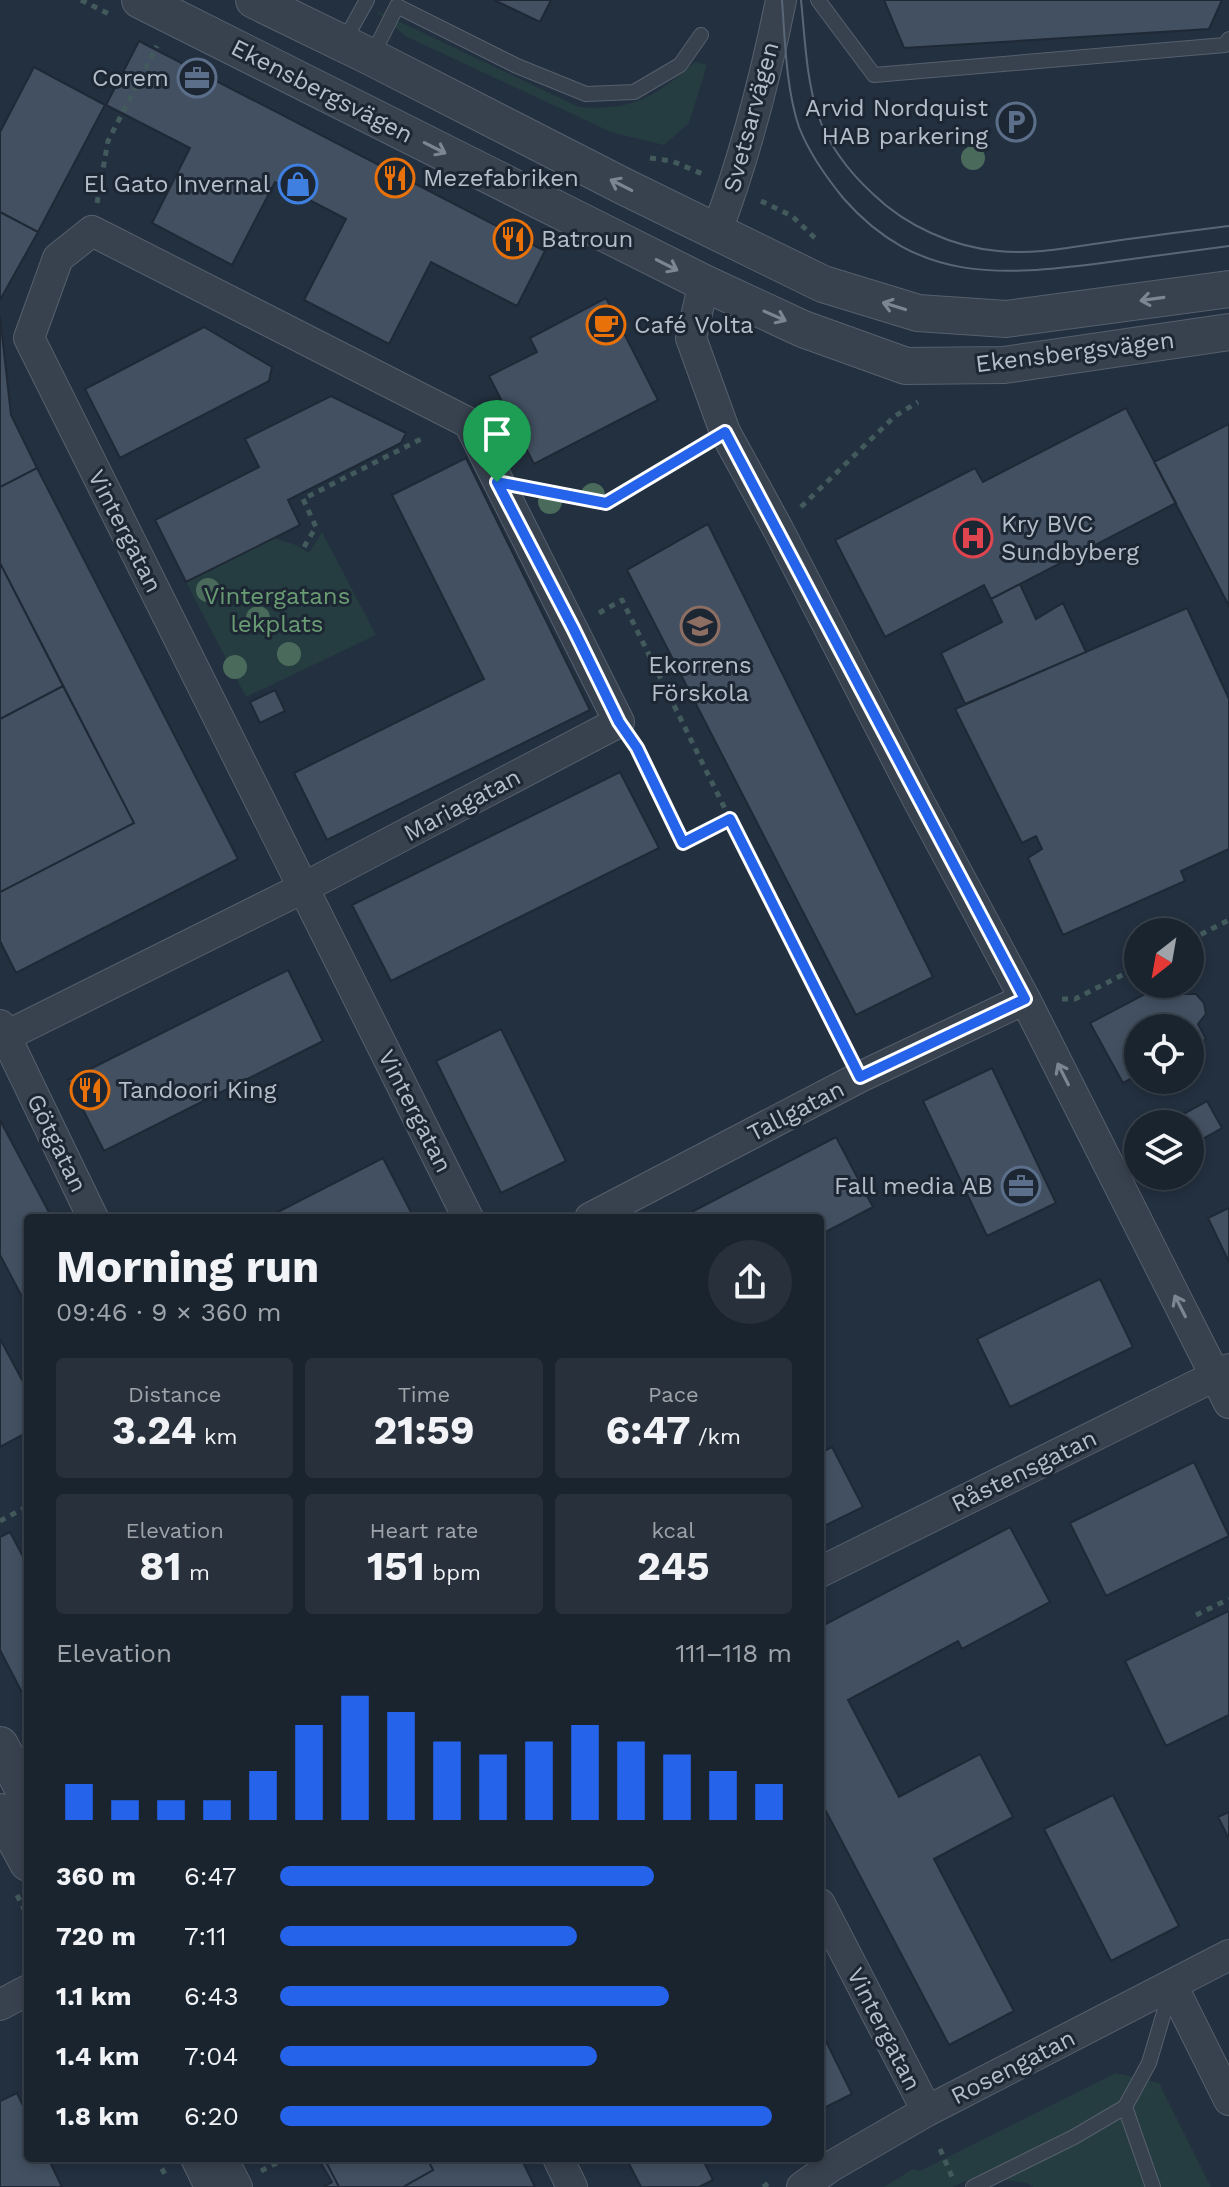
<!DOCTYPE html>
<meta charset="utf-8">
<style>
:root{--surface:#1a242f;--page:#27303b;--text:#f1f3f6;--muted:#9fa4aa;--line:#38414b;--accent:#2563eb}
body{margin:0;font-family:"Work Sans",sans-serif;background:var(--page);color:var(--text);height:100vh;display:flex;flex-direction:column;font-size:30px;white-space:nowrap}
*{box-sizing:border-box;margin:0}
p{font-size:26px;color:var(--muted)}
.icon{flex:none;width:44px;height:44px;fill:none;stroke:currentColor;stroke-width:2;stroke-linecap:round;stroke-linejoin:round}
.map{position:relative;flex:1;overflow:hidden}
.side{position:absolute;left:24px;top:1214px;width:800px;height:948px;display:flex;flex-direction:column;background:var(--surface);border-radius:8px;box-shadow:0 4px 12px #0003,0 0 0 2px var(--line)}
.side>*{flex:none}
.needle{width:52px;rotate:211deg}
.controls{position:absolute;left:1124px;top:918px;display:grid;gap:16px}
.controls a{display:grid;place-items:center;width:80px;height:80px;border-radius:50%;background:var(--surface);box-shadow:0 4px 12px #0003,0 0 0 2px var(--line);font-size:40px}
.pin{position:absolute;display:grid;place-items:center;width:68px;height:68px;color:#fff;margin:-82px -34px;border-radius:50% 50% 50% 0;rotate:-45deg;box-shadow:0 0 8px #0007}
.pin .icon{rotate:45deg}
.round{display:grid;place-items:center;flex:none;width:84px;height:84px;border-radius:42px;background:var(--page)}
.summary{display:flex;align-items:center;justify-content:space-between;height:136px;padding:0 32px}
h1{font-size:44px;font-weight:700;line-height:60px}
.figures{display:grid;grid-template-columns:repeat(3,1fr);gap:12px;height:136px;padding:8px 32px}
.figures div{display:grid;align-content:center;border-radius:8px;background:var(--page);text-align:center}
.figures b{font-size:40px;font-weight:700}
.figures small{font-size:22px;font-weight:400}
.figures p{font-size:22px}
.chart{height:224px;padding:16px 32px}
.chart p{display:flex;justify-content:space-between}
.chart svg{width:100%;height:144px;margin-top:8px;stroke:var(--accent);stroke-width:6}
ul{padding:0 32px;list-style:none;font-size:26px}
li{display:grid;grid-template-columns:128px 96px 1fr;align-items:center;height:60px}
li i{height:20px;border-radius:10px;background:var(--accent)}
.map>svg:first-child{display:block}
.green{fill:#253d40}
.building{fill:#425061;stroke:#1f2936;stroke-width:2}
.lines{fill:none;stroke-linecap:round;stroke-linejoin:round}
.service-casing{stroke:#56606d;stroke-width:16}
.minor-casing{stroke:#56606d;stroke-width:32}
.tertiary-casing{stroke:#56606d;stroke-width:38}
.path{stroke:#435a5d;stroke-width:5;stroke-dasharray:6 6;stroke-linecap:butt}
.service{stroke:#38424f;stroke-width:14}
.minor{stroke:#38424f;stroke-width:30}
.tertiary{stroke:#38424f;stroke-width:36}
.tram{stroke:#596676;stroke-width:2}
.tree{fill:#4a6b5c}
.oneway{stroke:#7c8693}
.route-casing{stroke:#fff;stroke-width:16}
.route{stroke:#2563eb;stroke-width:10}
.labels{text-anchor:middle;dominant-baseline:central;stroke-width:6;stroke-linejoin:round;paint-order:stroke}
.poi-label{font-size:24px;fill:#b4bdca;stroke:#1d2734;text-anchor:start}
.street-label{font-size:24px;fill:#b4bdca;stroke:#1d2734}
.park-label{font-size:24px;fill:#6a9c74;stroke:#1d2734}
</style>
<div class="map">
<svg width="1229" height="2187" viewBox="0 0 1229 2187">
<rect width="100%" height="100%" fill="#23303f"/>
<!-- green -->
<path class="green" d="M375,10L579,107C633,111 655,97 695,62L707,65L689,123L664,145L613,133L405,36Z
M322,532L376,635L246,697L186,582L273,538L296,545L309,553Z
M1116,2073L1159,2083L1211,2187H1033L1027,2183L978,2176L952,2187H884L913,2169L920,2171Z"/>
<!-- building -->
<path class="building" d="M494,0H551L540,22Z
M884,0H1222L1209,29L904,48Z
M139,41L545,251L517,306L431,262L389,344L304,300L346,219L275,182L232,265L152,223L190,148L106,105Z
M34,67L105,105L38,232L0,212V132Z
M0,212L38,232L0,300Z
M606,298L658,400L534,464L489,376L537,352L530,338Z
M0,316L11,415L37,468L0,487Z
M204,327L272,367L269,381L120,458L85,389Z
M331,396L406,433L401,443L288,500L300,525L186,582L155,520L259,467L245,439Z
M1126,408L1176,503L991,599L984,585L885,637L835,540L975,468L983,482Z
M1229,424V606L1154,462Z
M466,458L590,710L327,840L294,773L484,679L392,495Z
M37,468L238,859L16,973L0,941V892L134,823L0,563V487Z
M708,524L933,977L856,1015L627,570Z
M0,563L63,686L0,719Z
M1020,584L1036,619L1063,603L1086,652L965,704L941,653L1002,622L991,599Z
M1187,608L1229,699V849L1181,871L1185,881L1063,935L1028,858L1042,849L1036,836L1022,843L955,709Z
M63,686L134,823L0,892V719Z
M275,690L285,711L260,723L250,702Z
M620,772L659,848L391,981L352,905Z
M288,970L323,1041L104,1151L68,1080Z
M1164,984H1177L1183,994H1196L1204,1003L1206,1014L1198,1024L1206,1039L1190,1048V1028H1138V1075L1123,1083L1090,1023Z
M501,1029L566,1161L501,1193L436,1061Z
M992,1068L1056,1203L987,1236L923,1101Z
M1207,1101L1222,1128L1190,1146V1124H1165Z
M0,1120L52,1218H28V1308L0,1255Z
M836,1137L873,1207L820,1235V1218H680Z
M383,1158L414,1218H266Z
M1229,1208V1262L1208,1218Z
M1100,1279L1133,1347L1010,1407L977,1339Z
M0,1339L28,1391V1432L0,1447Z
M832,1447L863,1507L820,1528V1453Z
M1194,1462L1229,1536L1106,1596L1070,1523Z
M1010,1527L1050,1602L962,1649L958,1641L848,1700L899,1797L980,1754L1013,1817L934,1859L1014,2011L949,2045L820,1800V1627Z
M10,1532L28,1566V1704L0,1650V1537Z
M1229,1611V1715L1166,1746L1125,1661Z
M1113,1795L1179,1926L1111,1961L1044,1829Z
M1229,1812V1839L1218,1817Z
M820,2029L852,2094L820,2110Z
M17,2093L28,2116V2158H48L62,2187H0V2101Z
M318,2158H427L433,2170L403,2187H323L332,2182Z
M324,2158H521L535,2187H339Z
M626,2158H702L713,2180L699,2187H641Z"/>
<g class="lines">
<!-- service casing -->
<g class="service-casing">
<path id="service" d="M818,0L874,75L1225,45L1229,39
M343,43L367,0
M372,56L397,6L517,66L586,94L634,92L680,65L701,35
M606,503L725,432
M1125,2107L1153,2187
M973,2187L1074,2137L1125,2107L1149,2063L1171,1989"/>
</g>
<!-- minor casing -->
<g class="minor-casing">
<path id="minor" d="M716,233C745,157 765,79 781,0
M704,283L691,338L725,432L778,529L918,800L1025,999L1229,1403
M0,1025L93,1218
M6,1036L303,888L619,722L469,423L92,231L58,258L29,338C175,631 322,925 468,1218
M590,1218L860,1077L1025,999
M820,1572L1229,1369
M820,1904L927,2111
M1172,1985L1229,2100
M0,2005L28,1990
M196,2158L210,2187
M222,2158L237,2187
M558,2158L572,2187
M802,2187L830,2167L927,2111L1229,1955"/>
</g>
<!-- tertiary casing -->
<g class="tertiary-casing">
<path id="tertiary" d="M140,0L704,283L803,329L906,366L1004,365L1229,332
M254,0L371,57L623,186L823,284L918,313L1006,319L1229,289
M0,1745L28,1798
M0,1812L28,1863"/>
</g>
<!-- path -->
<path class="path" d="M81,0L109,14
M650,158L672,161L705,175
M761,201L792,216L818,241
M97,203L108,141L157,46
M537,489L582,498
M801,507L895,416L918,402
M304,547L316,527L303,499L425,437
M599,613L622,600L730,819
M635,746L683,843L730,819L847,1052
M1190,940L1229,920
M1062,999H1075L1138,967
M0,1521L28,1506
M1196,1615L1229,1599
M17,1895L28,1917
M940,2149L953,2179
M156,2158L167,2178
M261,2171L277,2163
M763,2187L772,2181"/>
<!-- service -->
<use href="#service" class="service"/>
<!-- minor -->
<use href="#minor" class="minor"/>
<!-- tertiary -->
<use href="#tertiary" class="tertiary"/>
<!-- tram -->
<path class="tram" d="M782,0C785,40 786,89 799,127C809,153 826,177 844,199C918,283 1001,276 1102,263C1144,257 1187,252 1229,246
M801,0C805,38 806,78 818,115C829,146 849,172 873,194C906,226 953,247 998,251C1035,255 1072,247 1108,242C1148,236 1189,231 1229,226"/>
</g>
<!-- trees -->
<g class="tree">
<circle cx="973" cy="158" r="12"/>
<circle cx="593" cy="495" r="12"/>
<circle cx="550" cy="502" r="12"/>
<circle cx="208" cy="590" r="12"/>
<circle cx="258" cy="618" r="12"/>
<circle cx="289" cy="654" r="12"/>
<circle cx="235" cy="667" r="12"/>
</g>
<!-- one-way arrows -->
<defs><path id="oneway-shaft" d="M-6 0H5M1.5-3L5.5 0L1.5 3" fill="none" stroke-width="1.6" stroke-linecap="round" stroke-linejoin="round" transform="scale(2)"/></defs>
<g class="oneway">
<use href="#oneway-shaft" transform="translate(435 148) rotate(27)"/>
<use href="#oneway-shaft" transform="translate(621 185) rotate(-153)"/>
<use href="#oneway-shaft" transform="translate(667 265) rotate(27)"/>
<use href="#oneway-shaft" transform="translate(1152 299) rotate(172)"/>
<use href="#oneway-shaft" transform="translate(894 306) rotate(-163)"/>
<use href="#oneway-shaft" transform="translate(775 316) rotate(24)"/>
<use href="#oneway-shaft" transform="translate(1063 1074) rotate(-117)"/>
<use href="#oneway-shaft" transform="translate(1180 1306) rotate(-117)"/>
</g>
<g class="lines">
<!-- route casing -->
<g class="route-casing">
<path id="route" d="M725,432L1025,999L860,1077L730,819L683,843L637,748L619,722L573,628L497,482L606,503Z"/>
</g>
<!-- route -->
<use href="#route" class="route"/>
</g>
<!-- icons -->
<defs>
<g id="office-ring" transform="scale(2)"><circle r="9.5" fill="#1d2734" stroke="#5c6f8a" stroke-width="1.5"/><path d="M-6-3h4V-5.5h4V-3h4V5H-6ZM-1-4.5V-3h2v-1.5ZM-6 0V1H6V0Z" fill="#5c6f8a"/></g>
<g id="parking-ring" transform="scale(2)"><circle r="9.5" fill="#1d2734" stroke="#5c6f8a" stroke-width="1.5"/><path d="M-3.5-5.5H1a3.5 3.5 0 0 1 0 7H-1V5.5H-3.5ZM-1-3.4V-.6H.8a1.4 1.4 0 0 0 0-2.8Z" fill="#5c6f8a"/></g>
<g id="restaurant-ring" transform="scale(2)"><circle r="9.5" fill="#1d2734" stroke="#e8710a" stroke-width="1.5"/><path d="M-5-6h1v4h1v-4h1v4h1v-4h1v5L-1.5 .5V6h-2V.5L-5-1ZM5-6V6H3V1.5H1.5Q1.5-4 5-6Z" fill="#e8710a"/></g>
<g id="shop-ring" transform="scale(2)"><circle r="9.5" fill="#1d2734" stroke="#3f7fe0" stroke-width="1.5"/><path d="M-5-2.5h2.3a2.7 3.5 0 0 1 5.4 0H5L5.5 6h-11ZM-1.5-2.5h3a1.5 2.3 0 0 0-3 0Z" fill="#3f7fe0"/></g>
<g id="cafe-ring" transform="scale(2)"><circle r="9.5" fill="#1d2734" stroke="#e8710a" stroke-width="1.5"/><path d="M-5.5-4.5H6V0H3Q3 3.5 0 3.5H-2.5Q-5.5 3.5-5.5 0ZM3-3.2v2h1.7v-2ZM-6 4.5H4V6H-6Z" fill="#e8710a"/></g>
<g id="hospital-ring" transform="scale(2)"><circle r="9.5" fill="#1d2734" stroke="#e0444e" stroke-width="1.5"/><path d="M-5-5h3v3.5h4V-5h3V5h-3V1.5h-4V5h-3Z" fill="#e0444e"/></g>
<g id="school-ring" transform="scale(2)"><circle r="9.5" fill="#1d2734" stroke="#8d6e63" stroke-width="1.5"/><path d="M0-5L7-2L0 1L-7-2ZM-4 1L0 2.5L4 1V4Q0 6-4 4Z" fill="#8d6e63"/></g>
</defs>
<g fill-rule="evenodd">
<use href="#office-ring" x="197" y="78"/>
<use href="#parking-ring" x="1016" y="122"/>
<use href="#restaurant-ring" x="395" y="178"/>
<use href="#shop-ring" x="298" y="184"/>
<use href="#restaurant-ring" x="513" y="239"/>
<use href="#cafe-ring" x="606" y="325"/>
<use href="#hospital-ring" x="973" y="538"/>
<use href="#school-ring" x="700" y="626"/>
<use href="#restaurant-ring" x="90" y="1090"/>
<use href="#office-ring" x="1021" y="1186"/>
</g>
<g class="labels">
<!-- poi labels -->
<g class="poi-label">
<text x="169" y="78" text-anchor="end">Corem</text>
<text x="988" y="108" text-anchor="end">Arvid Nordquist<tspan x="988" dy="28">HAB parkering</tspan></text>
<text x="423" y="178">Mezefabriken</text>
<text x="270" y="184" text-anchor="end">El Gato Invernal</text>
<text x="541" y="239">Batroun</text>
<text x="634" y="325">Café Volta</text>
<text x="1001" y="524">Kry BVC<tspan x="1001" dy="28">Sundbyberg</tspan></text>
<text x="700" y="665" text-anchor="middle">Ekorrens<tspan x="700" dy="28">Förskola</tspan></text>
<text x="118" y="1090">Tandoori King</text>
<text x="993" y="1186" text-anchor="end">Fall media AB</text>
</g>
<!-- street labels -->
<g class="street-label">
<text transform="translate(322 91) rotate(27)">Ekensbergsvägen</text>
<text transform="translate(751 117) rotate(-75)">Svetsarvägen</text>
<text transform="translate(1075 352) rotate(-7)">Ekensbergsvägen</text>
<text transform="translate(125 531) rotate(63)">Vintergatan</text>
<text transform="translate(462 805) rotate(-28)">Mariagatan</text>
<text transform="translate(415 1111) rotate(63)">Vintergatan</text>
<text transform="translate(796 1111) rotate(-27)">Tallgatan</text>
<text transform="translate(57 1143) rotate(64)">Götgatan</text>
<text transform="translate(1024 1471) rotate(-26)">Råstensgatan</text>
<text transform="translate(884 2029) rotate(63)">Vintergatan</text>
<text transform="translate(1013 2067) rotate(-27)">Rosengatan</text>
</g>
<!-- park labels -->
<g class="park-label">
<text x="277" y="596">Vintergatans<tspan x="277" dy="28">lekplats</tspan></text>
</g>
</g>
</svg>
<div class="controls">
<a><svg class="needle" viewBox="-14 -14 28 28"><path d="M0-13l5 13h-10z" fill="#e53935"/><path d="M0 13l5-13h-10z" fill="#9fa4aa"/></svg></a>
<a><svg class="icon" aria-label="locate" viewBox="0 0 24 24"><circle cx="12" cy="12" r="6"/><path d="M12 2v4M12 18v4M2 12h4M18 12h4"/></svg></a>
<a><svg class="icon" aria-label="layers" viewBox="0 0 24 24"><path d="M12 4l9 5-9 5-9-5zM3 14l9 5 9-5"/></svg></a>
</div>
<div class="pin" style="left:497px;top:482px;background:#1e9e55"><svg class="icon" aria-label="arrive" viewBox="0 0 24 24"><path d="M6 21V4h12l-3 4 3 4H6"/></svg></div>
<section class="side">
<div class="summary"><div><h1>Morning run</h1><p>09:46 · 9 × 360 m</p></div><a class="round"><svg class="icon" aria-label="share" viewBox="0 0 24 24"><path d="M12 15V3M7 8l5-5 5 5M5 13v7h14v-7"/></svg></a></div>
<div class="figures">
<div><p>Distance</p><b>3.24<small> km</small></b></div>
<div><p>Time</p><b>21:59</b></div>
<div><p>Pace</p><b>6:47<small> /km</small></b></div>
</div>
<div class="figures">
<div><p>Elevation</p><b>81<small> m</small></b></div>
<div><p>Heart rate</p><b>151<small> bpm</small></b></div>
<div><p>kcal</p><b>245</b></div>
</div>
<div class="chart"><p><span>Elevation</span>111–118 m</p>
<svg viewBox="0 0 160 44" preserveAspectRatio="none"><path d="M5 44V33M15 44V38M25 44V38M35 44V38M45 44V29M55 44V15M65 44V6M75 44V11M85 44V20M95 44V24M105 44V20M115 44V15M125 44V20M135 44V24M145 44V29M155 44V33"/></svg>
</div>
<ul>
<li><b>360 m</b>6:47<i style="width:73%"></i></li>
<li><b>720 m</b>7:11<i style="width:58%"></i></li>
<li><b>1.1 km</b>6:43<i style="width:76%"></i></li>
<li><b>1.4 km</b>7:04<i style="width:62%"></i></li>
<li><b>1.8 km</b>6:20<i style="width:96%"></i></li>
</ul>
</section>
</div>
